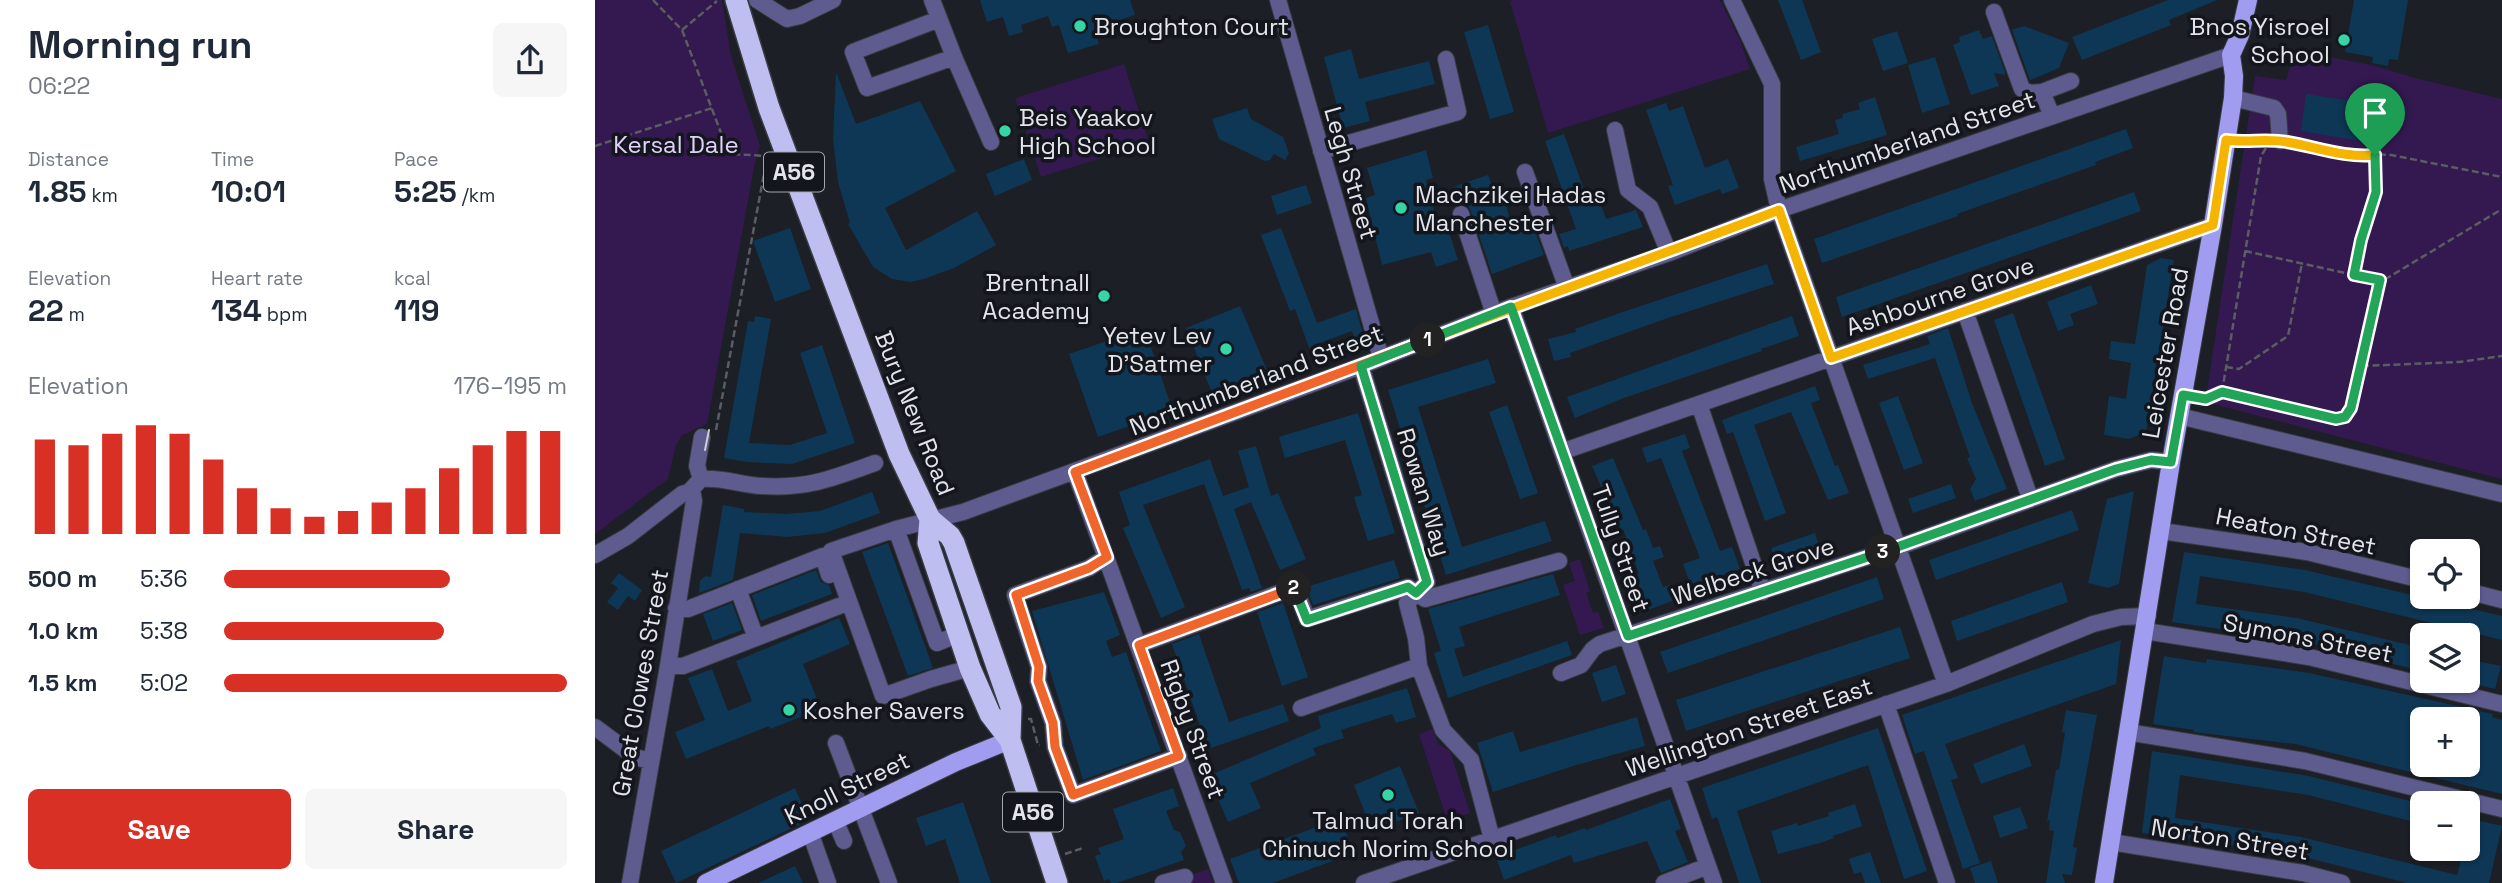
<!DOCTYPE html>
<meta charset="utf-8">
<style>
:root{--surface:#fff;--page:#f6f6f7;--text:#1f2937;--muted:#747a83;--accent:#d93025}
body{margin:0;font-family:"Space Grotesk",sans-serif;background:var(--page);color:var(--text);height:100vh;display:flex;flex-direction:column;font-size:26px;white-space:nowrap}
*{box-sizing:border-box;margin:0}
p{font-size:23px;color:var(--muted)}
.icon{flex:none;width:38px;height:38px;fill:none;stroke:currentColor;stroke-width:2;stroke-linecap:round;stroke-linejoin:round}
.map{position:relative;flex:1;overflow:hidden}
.side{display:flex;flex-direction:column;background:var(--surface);width:595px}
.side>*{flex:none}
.fabs{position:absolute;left:1815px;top:539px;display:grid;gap:14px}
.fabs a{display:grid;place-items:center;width:70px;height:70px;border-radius:10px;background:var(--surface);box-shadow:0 2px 5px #0004;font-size:35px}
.pin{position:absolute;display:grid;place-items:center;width:60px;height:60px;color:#fff;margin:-72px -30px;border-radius:50% 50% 50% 0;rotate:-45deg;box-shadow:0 0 7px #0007}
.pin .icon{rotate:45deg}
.km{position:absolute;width:35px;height:35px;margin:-18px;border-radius:50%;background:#222;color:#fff;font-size:19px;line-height:35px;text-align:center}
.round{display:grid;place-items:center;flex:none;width:74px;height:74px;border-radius:10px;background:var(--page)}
.overview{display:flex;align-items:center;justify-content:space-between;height:119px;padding:0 28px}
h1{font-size:38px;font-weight:700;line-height:52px}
.stats{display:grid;grid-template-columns:repeat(3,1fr);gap:10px;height:119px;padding:7px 28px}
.stats div{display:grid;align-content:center}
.stats b{font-size:30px;font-weight:700}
.stats small{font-size:19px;font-weight:400}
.stats p{font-size:19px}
.chart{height:196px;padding:14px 28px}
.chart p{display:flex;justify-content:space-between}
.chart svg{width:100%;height:126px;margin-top:7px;stroke:var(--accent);stroke-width:6}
.cta{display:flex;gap:14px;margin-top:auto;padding:14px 28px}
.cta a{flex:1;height:80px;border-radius:10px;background:var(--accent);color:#fff;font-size:28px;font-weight:700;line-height:80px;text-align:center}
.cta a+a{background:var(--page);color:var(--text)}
ul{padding:0 28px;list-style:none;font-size:23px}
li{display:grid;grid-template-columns:112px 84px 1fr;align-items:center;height:52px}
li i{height:18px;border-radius:9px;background:var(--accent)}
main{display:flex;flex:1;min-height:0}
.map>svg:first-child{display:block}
.green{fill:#341950}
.building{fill:#0e3755;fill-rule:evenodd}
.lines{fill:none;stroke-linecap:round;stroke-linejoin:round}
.minor-casing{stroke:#383b41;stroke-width:18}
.major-casing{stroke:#383b41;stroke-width:20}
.highway-casing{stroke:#383b41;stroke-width:24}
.path{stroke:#5a5d62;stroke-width:2.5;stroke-dasharray:7 3.5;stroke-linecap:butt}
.minor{stroke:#5e5c8f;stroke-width:16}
.major{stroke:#a09df1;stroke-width:18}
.highway{stroke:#bebef1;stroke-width:21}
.tram{stroke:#cdcfd4;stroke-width:2}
.split-1-casing{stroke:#fff;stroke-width:14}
.split-2-casing{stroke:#fff;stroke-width:14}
.split-3-casing{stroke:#fff;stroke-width:14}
.split-4-casing{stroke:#fff;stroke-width:14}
.split-1{stroke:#f5b400;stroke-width:9}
.split-2{stroke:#f0652b;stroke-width:9}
.split-3{stroke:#22a559;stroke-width:9}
.split-4{stroke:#22a559;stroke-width:9}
.poi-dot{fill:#37d4a6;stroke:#13161c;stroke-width:2.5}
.labels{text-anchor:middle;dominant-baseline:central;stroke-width:7;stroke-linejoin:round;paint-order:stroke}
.shield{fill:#13161c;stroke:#a5a7ac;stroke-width:2}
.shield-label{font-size:23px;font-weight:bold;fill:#e3e5ea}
.poi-label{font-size:24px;fill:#e3e5ea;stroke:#13161c;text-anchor:start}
.street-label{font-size:24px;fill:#e3e5ea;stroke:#13161c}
.park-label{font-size:24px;fill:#e2d1fb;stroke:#13161c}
</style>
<main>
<section class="side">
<div class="overview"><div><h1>Morning run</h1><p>06:22</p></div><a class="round"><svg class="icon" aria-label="share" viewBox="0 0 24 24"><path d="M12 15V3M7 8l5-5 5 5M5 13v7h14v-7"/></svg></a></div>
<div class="stats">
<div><p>Distance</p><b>1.85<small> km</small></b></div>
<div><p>Time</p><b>10:01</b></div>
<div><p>Pace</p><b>5:25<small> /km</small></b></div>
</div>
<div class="stats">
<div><p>Elevation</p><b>22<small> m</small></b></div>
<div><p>Heart rate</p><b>134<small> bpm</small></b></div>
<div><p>kcal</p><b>119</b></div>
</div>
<div class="chart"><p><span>Elevation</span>176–195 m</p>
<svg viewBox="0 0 160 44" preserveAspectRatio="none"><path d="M5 44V11M15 44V13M25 44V9M35 44V6M45 44V9M55 44V18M65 44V28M75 44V35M85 44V38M95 44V36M105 44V33M115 44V28M125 44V21M135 44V13M145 44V8M155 44V8"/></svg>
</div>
<ul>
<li><b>500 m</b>5:36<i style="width:66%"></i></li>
<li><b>1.0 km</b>5:38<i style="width:64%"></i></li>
<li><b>1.5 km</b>5:02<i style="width:100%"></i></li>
</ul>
<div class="cta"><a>Save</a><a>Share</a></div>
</section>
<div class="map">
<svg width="1907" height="883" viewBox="0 0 1907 883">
<rect width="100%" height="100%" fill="#1c1f25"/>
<!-- green -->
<path class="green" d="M0,0H127L136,56L165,146L160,162L112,424L87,435L81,445L73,479L0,534Z
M920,0H1125L1146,43L1155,69L953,133L915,1Z
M1700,50L1776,65L1824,79L1907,99V479L1618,404L1612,390L1660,76L1691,80Z
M529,64L554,143L446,177L420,98Z
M985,559L995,592L991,593L998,613L1003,612L1009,628L985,635L968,585L980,581L974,563Z
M838,729L843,744L855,751L875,813L852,820L824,734Z
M613,869L618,883H592L590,877Z"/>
<!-- building -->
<path class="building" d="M385,0H535L540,15L499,28L504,44L473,53L464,25L457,27L453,16L426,25L428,32L414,36L408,17L392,22Z
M1183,0H1207L1226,52L1206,60Z
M1573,0H1622L1574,20L1576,25L1487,60L1477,37Z
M1759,0H1813L1803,60L1794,59L1793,66L1777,63L1778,57L1750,52Z
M893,25L919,112L895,119L869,32Z
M1429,26L1474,43L1464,68L1435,80L1417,30Z
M1384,30L1388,39L1397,36L1411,75L1399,73L1404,86L1376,95L1358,45L1365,42L1364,37Z
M1302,31L1313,63L1288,71L1277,39Z
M756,49L764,79L834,61L840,84L770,102L775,121L748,128L729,57Z
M1340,57L1355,104L1327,113L1313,65Z
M241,72L261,124L325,101L361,171L290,208L311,250L382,211L401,245L359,268L329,279L315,282L297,279L278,267L253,224L255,223L243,182L238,139Z
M1711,94L1756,101L1752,127L1768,129L1766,141L1706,131Z
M1280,97L1292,135L1205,161L1201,147L1244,134L1240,120L1248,118L1247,114L1265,109L1263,103Z
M1071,103L1074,111L1088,106L1110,168L1133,159L1144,188L1127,194L1125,189L1080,205L1073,186L1078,185L1051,110Z
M652,108L656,119L688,137L694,153L690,160L679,154L675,160L670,161L624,139L617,119Z
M1531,129L1538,148L1500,162L1501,165L1362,214L1363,216L1227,263L1219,239Z
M969,134L991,195L1001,191L1011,219L1041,210L1048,227L974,251L973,246L969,248L964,234L981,229L950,141Z
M831,150L838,178L831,180L843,225L851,222L863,260L841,267L836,252L787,265L771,198L780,195L772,168Z
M429,159L437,180L400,196L391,174Z
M893,175L899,191L905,189L917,224L935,218L949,255L897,274L876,211L871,203L864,204L858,187Z
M711,185L717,203L682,215L676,196Z
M1539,192L1546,211L1247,317L1241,297Z
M195,228L216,289L180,302L158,241Z
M686,228L722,323L761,309L769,338L761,341L757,331L725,343L728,352L717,356L700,309L695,311L666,235Z
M1566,258L1579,260L1551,432L1534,439L1509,435L1514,396L1531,399L1536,363L1514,359L1516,341L1540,344L1552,265Z
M1172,264L1179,284L1070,319L975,353L976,357L959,361L953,339L981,332L980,329L1022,314Z
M1496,285L1503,304L1475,314L1479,325L1463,331L1452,302Z
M645,306L672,370L617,393L591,328Z
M1418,313L1470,459L1450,466L1399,320Z
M160,316L176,319L154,443L195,445L232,433L205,353L227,345L260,443L197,464L152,462L129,458L153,321L159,322Z
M1197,316L1204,336L1166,349L1167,351L1029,398L980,418L972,397Z
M1353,328L1377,403L1412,489L1380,501L1375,489L1381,479L1372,458L1375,457L1340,358L1273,379L1268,365L1335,344L1332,336Z
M535,333L537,338L551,333L578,411L503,437L474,354Z
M893,359L901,383L823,407L867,547L950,521L957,541L851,575L793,390Z
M1220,386L1225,400L1216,403L1240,466L1243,465L1254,493L1233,500L1196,412L1159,425L1191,513L1170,521L1138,432L1132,434L1127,420Z
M1303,396L1328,463L1309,470L1284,403Z
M912,405L943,493L925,499L894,412Z
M763,413L800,533L773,541L759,497L767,495L750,440L690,458L684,437Z
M1090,434L1095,448L1087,451L1125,551L1137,547L1145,569L1096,586L1088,564L1105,558L1066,458L1052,463L1047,448Z
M661,446L676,496L683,493L711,559L685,570L656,502L639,509L667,588L656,592L654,588L647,590L609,484L548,505L590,607L566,618L528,528L535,525L524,492L615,459L628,496L654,487L643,451Z
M1018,458L1048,530L1051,529L1058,548L1065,546L1069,557L1058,561L1068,587L1075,585L1080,600L1053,610L1040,575L1044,574L1028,529L1025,530L997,466Z
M1356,484L1361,498L1318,513L1313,499Z
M1539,491L1524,584L1513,588L1493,583L1512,499Z
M277,492L285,513L230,533L192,537L145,533L138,580L104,593L105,581L110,576L116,577L128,505L149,509V512L191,514L225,511Z
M1477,510L1484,530L1341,580L1334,560Z
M1220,533L1224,547L1181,562L1176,548Z
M293,543L338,668L313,676L267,552Z
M1589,552L1710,570L1907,616V640L1709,592L1605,576L1601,604L1702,618L1827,648V671L1701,640L1577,622Z
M799,560L805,578L718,605L711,587Z
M221,570L226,582L234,585L237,594L166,621L157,595Z
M24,573L47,590L40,601L33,596L23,610L12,602L23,588L16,583Z
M958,574L965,595L864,627L870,646L859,649L868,677L972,641L977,655L853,698L839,653L846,651L833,609Z
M1282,577L1289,599L1073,673L1065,652Z
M1467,582L1473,602L1362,641L1356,621Z
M509,592L525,635L511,641L517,657L531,652L566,751L488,780L437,611Z
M137,603L147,630L118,641L108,614Z
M688,603L713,677L687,686L662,612Z
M244,618L255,644L208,664L226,709L175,729L174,726L91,759L80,732L110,720L93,678L117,669L133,711L157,701L141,661Z
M1305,627L1315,658L1091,731L1081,700Z
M604,634L634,722L688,704L694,721L613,749L577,644Z
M1526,640L1521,684L1350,744L1363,778L1356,780L1385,863L1368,869L1329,751L1320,754L1307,715Z
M1569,656L1611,663L1612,659L1714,673L1898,714L1897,717L1907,720V794L1700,744L1598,732L1599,730L1558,724ZM1827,719H1872V765H1827Z
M1872,659L1906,666L1900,689L1872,682Z
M1021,665L1031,694L1007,702L997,673Z
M812,688L821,717L801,723L797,714L746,730L749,738L718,748L721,755L655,783L666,808L633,822L613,776L726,728L723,716Z
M1471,710L1502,715L1478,847L1482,848L1477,875L1467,874L1470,883H1451L1459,831L1454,830L1455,820L1452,821L1461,770H1464L1470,733L1467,732Z
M1042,717L1050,746L978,766L898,792L882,743L918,731L925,752Z
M1283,728L1332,871L1309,879L1273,765L1142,811L1166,883H1144L1122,817L1117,819L1107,788Z
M1429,744L1437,766L1386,784L1378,764Z
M1557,751L1714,776L1827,804V824L1713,795L1585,775L1580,818L1706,837L1862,875L1869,849H1872V837L1877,819L1907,826L1894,883H1812L1705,856L1578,836L1547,833Z
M805,766L824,813L777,831L759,785Z
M200,788L214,820L81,883L66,851Z
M578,788L584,806L571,811L579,830L585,832L591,846L586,852L589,860L522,883H516L514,879L509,881L500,856L506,854L503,848L529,839L518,809Z
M1075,799L1086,829L1080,831L1093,862L1066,873L1052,841L979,863L976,855L909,880L901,857L961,835L962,838L990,828L991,830Z
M368,802L396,883H365L350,839L331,846L321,818Z
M1260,804L1267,826L1238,836L1239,838L1225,843L1183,854L1176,831L1202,823L1203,826L1218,821L1234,816L1233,813Z
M1425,807L1433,828L1405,838L1398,816Z
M746,818L759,853L678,883H644L635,859Z
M1275,852L1282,872L1286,883H1270L1266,872L1259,874L1254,859Z
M1396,861L1403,883H1380L1375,868Z
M200,866L208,883H163Z"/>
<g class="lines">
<!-- minor casing -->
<g class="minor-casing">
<path id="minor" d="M162,0L192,19L205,16L238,0
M337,0L359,57L272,88L258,52L344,19
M683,0L786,358
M1137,0L1177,84V179L1184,210L1351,684
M1399,12L1427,89L1434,93L1447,92
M359,57L396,142
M1638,98L1679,108L1683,114L1685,141
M1457,116L1447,92L1476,81
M1020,130L1033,190L1055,207L1074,253
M726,151L863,112L851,59
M930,172L972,288
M866,214L899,314
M916,307L1119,883
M1370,311L1435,498
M1104,404L1168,592
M1584,416L1907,494
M969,451L1618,225
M480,472L629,883
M106,479L102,466L107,437
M301,529L236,551L288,696L336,679L375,668
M1566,531L1712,552L1827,580
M0,555L33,536L87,494L94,492L106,479C127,477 146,485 167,486C212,489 239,478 280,463
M511,557L494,568L420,595L444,667L443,681L458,723L460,747L478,795L584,756
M143,589L161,638
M1872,591L1907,600
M81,608L93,609L228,556L234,575
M1550,631L1714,657L1907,704
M364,634L342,643L301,529L368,512L766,366L916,307L1074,253L1184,210L1636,55
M544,645L700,587L712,619L813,587L830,599L964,561
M73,666H88L244,606
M824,666L848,730L876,760L897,839
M966,673L986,665L998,649L1005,644L1303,547L1521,469L1556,460L1576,462
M1291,704L1352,883
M706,708L824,666L821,638L812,603L832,582L766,366
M0,727L40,757L55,761
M1532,732L1710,761L1907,809
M241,743L294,883
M240,820L249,841
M215,832L233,883
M1516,842L1708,873L1747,883
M35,883L73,666L99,501L98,495L94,492
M568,883L590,877
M769,883L1351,684L1498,624L1526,617L1553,616
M1069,883L1113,866"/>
</g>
<!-- major casing -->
<g class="major-casing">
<path id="major" d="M111,883L361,762L415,740
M1509,883L1576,462L1618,225L1638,98L1639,76L1636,55L1645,35L1653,0"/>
</g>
<!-- highway casing -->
<g class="highway-casing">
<path id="highway" d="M141,0L174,108L304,454L335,519L333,543L375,668L395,714L415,740L462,883
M335,519L355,536L359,543L416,707L415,740"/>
</g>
<!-- path -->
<path class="path" d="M58,0L87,30L134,154L173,156
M87,30L122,1
M1648,142L1669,141
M1701,144L1739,153L1796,155L1907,177
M0,146L117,108
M1650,251L1759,275L1766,240L1781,192L1780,155
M1759,275L1780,280H1789L1907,209
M1767,366L1864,362L1907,356
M1631,367L1644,369L1693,336L1707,263
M1627,392L1666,156L1671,148
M1605,398L1611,399L1627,392L1741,419L1750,417L1756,408L1785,280
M121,430L172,158
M433,719H436L443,745H445
M470,854L488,848"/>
<!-- minor -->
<use href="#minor" class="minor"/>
<!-- major -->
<use href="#major" class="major"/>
<!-- highway -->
<use href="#highway" class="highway"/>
<!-- tram -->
<path class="tram" d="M110,450L114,430"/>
</g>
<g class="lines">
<!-- split-1 casing -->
<g class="split-1-casing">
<path id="split-1" d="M833,340C949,295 1068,255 1184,210L1236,358L1618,225L1631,140C1652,143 1672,138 1692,142C1722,147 1749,158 1780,155"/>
</g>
<!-- split-2 casing -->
<g class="split-2-casing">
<path id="split-2" d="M699,588L544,645L584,756L478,795L460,747L458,723L443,681L444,667L421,595L494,568L512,557L480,472L833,340"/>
</g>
<!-- split-3 casing -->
<g class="split-3-casing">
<path id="split-3" d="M699,588L712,620L813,587L821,593L832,582L766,366L916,307L1033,636L1288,552"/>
</g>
<!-- split-4 casing -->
<g class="split-4-casing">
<path id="split-4" d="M1288,552L1521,469L1556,460L1576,462L1588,395L1611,399L1627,392L1741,419L1750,417L1756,408L1785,280L1759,275L1766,240L1781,192L1780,155"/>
</g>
<!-- split-1 -->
<use href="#split-1" class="split-1"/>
<!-- split-2 -->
<use href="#split-2" class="split-2"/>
<!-- split-3 -->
<use href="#split-3" class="split-3"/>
<!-- split-4 -->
<use href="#split-4" class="split-4"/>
</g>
<!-- markers -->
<g class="poi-dot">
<circle cx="485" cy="26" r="7"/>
<circle cx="1749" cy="40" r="7"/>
<circle cx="410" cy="131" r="7"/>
<circle cx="806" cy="208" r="7"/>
<circle cx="509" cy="296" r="7"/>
<circle cx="631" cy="349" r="7"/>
<circle cx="194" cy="710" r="7"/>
<circle cx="793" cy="795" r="7"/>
</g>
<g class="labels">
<!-- shield labels -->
<g class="shield">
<rect x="169" y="152.5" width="60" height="39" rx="5"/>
<rect x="408" y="792.5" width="60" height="39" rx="5"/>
</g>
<g class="shield-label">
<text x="199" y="172">A56</text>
<text x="438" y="812">A56</text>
</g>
<!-- poi labels -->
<g class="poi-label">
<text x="499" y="26">Broughton Court</text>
<text x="1735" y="26" text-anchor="end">Bnos Yisroel<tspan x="1735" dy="28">School</tspan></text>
<text x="424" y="117">Beis Yaakov<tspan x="424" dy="28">High School</tspan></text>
<text x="820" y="194">Machzikei Hadas<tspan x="820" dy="28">Manchester</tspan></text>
<text x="495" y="282" text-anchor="end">Brentnall<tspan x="495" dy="28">Academy</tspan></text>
<text x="617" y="335" text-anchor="end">Yetev Lev<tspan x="617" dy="28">D'Satmer</tspan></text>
<text x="208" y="710">Kosher Savers</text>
<text x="793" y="820" text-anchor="middle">Talmud Torah<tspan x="793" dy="28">Chinuch Norim School</tspan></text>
</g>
<!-- street labels -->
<g class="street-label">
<text transform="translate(1312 142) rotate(-19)">Northumberland Street</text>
<text transform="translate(756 173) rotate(74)">Legh Street</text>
<text transform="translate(1345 296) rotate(-19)">Ashbourne Grove</text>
<text transform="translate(1570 353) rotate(-80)">Leicester Road</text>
<text transform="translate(661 380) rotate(-21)">Northumberland Street</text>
<text transform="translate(320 413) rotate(68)">Bury New Road</text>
<text transform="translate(829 492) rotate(73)">Rowan Way</text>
<text transform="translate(1701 531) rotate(11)">Heaton Street</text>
<text transform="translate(1026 548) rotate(71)">Tully Street</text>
<text transform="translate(1158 571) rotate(-18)">Welbeck Grove</text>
<text transform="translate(1713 638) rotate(11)">Symons Street</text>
<text transform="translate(45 683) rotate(-80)">Great Clowes Street</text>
<text transform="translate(1154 727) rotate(-19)">Wellington Street East</text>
<text transform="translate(598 729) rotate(70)">Rigby Street</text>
<text transform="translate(252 788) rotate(-26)">Knoll Street</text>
<text transform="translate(1635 839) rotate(9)">Norton Street</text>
</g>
<!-- park labels -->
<g class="park-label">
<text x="81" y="144">Kersal Dale</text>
</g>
</g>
</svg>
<div class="fabs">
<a><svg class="icon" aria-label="locate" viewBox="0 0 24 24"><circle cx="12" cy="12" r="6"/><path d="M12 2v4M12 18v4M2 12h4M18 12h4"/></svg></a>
<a><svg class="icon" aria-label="layers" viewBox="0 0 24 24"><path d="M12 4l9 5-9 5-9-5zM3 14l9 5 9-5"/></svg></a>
<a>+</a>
<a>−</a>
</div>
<div class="pin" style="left:1780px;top:155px;background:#1e9e55"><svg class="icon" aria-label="arrive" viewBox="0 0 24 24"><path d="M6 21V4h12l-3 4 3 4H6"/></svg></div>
<b class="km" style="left:833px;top:340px">1</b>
<b class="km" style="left:699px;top:588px">2</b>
<b class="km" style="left:1288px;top:552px">3</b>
</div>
</main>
